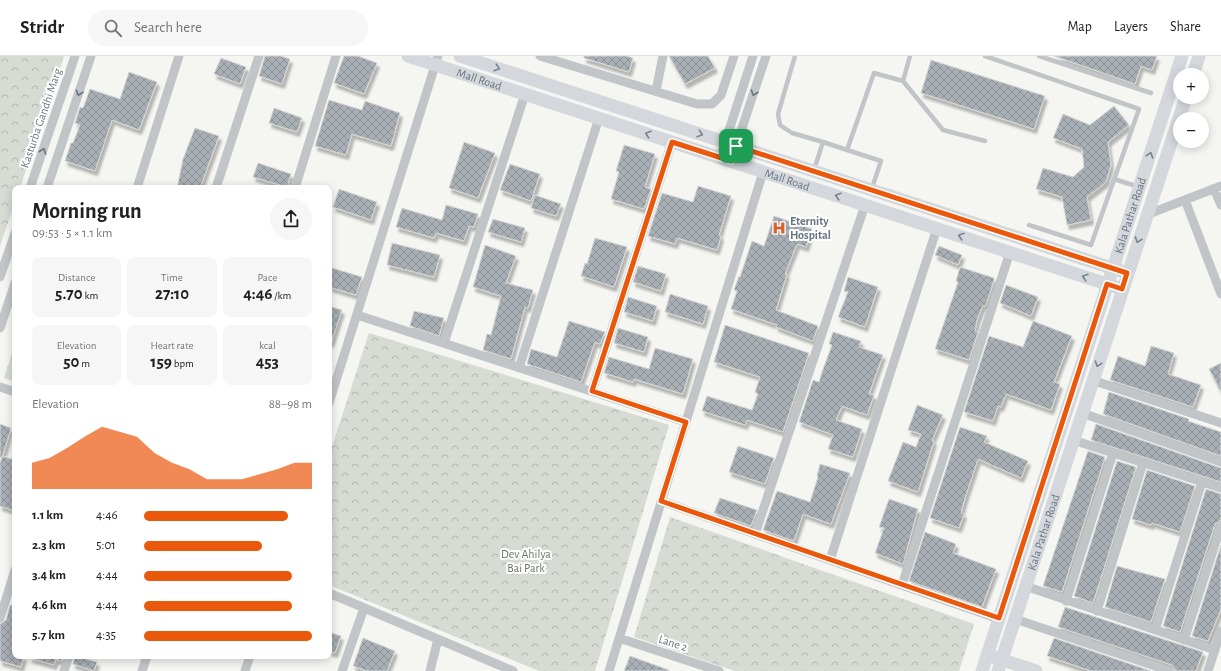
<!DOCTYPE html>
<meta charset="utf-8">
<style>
:root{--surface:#fff;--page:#f6f6f6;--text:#202124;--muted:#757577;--line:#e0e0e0;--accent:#ea580c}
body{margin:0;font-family:"Alegreya Sans",sans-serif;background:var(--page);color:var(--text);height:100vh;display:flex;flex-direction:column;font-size:15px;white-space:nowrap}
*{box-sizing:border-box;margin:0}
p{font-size:13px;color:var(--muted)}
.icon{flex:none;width:22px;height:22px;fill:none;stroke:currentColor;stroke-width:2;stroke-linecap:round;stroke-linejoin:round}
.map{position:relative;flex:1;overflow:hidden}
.drawer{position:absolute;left:12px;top:129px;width:320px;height:474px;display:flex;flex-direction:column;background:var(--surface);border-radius:8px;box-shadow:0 2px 10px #0003}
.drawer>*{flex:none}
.buttons{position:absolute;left:1173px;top:12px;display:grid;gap:8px}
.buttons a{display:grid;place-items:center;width:36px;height:36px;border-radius:50%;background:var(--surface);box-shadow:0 2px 10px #0003;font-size:20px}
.pin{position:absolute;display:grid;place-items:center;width:34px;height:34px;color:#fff;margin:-17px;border-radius:8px;box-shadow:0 2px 6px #0006}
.round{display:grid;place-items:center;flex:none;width:42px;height:42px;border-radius:21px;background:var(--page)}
.headline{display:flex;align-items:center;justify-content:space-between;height:68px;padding:0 20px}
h1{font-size:22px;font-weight:700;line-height:30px}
.figures{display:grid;grid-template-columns:repeat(3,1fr);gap:6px;height:68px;padding:4px 20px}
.figures div{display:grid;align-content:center;border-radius:8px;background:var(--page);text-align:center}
.figures b{font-size:17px;font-weight:700}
.figures small{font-size:11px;font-weight:400}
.figures p{font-size:11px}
.chart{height:112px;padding:8px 20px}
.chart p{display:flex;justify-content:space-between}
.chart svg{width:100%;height:72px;margin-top:4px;fill:var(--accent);opacity:.7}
ul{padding:0 20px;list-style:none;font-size:13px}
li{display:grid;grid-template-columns:64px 48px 1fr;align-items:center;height:30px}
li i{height:10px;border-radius:5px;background:var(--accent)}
header{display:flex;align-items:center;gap:24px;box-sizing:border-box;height:56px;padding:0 20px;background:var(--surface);border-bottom:1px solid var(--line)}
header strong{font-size:19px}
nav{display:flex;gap:22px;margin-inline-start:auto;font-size:14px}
.search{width:280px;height:36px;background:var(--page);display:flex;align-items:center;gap:10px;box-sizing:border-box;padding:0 14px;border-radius:22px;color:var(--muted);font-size:15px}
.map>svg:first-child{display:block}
.forest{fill:url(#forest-crowns)}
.building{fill:url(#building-cross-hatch);stroke:#d7d7d5;filter:url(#shadow)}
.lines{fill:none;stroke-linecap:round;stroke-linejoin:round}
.lane{stroke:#c1c5c8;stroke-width:4.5}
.street{stroke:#c1c5c8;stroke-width:9}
.secondary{stroke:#d4d8dc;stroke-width:13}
.oneway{stroke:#76838f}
.oneway2{stroke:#667481}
.route-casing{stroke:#fff;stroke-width:8}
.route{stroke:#ea580c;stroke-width:5}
.labels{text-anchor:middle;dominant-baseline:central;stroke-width:4;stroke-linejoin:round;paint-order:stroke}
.street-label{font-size:12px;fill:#667481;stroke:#fff}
.poi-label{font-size:12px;font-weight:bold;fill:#667481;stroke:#fff;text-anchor:start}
.park-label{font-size:12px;fill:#677965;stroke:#fff}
</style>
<header>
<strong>Stridr</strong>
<div class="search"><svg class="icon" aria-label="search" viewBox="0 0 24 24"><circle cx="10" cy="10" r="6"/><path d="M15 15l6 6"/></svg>Search here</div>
<nav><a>Map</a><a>Layers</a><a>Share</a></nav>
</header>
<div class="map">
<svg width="1221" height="615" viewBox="0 0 1221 615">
<defs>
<pattern id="forest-crowns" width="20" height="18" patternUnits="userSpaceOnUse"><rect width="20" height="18" fill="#d6dcd3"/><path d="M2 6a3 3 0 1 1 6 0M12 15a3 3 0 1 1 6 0" fill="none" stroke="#b1b7b1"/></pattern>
<pattern id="building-cross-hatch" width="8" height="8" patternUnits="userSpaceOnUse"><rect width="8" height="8" fill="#a8afb5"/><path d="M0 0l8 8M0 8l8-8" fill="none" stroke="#8d9399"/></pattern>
<filter id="shadow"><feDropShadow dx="2.5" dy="4.5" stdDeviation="1" flood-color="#0004"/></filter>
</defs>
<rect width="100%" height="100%" fill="#f5f5f2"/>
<!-- forest -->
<path class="forest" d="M0,0H64L20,132H15V146L0,190Z
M369,277L669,369L595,615H539L329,529V400Z
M15,288V326L4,322Z
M670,461L974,568L959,615H735L634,581Z"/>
<!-- building -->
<path class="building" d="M265,0H281L290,3L282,28L259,20Z
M344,0H358L377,7L364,38L334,27Z
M584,0H627L633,2L629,16L584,2Z
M669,0H708L715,12L685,28Z
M1054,0H1157L1152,14L1141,10L1135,28Z
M221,2L246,11L240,28L214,18Z
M931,4L1045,40L1034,73L921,37Z
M129,16L157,26L139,74L112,64L95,115L65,105L71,87H73L80,69L75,67L80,51L83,52L90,33L120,43Z
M329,44L362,54L365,45L400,57L391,90L352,78L346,99L315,90Z
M1114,50L1129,69L1108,86L1111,109L1106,126L1087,141L1091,164L1067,169L1062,141L1036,133L1043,112L1073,121L1084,111L1082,93L1053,82L1063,58L1090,69Z
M274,52L302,62L297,76L269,67Z
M195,72L219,80L200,132H177L183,103Z
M464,86L495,97L478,142L449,132Z
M624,89L655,98L645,131L651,133L644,153L611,143L619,116L616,115Z
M258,107L291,118L287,131L253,121Z
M510,108L540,118L531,145L500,134Z
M698,130L731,140L719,179L721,180L717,194L677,182L675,188L648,180L662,137L693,146Z
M339,133L377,146L371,164L333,151Z
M535,139L561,148L556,160L531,152Z
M446,149L478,158L474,171L469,170L464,185L436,177L434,182L396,171L402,152L442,164Z
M774,160L812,173L806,191L797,188L785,218H787L776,254L818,270L813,285L776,271L777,269L731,253L737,235L734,234L739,220L740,221L752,185L764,190Z
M493,163L525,172L521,186L488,176Z
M595,182L627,191L614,231L581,220L585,207L587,208Z
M392,187L440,199L434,221L387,209Z
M485,189L516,200L506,227L533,234L528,252L525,251L511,303L483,294L487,278L491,279L501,240L473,231Z
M939,190L962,199L958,209L935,199Z
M638,210L666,218L661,235L633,226Z
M329,211L362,221L356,239L329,231Z
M960,211L994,222V224L988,243L985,250L983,249L977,264L975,275L978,276L969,304L935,293L958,226L956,225Z
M848,221L878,231L865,271L838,261L848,236L844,235Z
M1006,229L1038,241L1031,260L1000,247Z
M670,238L708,250L703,268L665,256Z
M628,241L657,250L653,265L624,256Z
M329,250L342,254L331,287H329Z
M414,255L444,262L439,280L410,270Z
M569,265L605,276L600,288L595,286L581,326L527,308L531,293L557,301Z
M1033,265L1072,280L1054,326L1060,328L1051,354L1006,338L1001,351L998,350L993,365L964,356L989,280L1023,291Z
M725,269L809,297L783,376L747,364L745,369L702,355L707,340L752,354L758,338L755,336L760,321L714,306Z
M618,272L648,281L644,296L614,287Z
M833,276L861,285L859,291L883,299L869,338L874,339L867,359L842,350L836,364L862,373L853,401L828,393L833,379L799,366L813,324L819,326L822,316L832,289L829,288Z
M1151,290L1174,297L1168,318L1201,329L1193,351L1110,324L1118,300L1145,310Z
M655,292L693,303L683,338L634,323L633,326L604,317L609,301L649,313Z
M1221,307V336L1209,313Z
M1109,336L1189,363L1188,365L1221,376V400L1103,358Z
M917,349L943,359L932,384L934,385L918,436L888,425L903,386L916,391L921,378L908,374Z
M0,368L11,372L2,402L0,401Z
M1096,368L1221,412V426L1091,384Z
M960,371L987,380L984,386L1028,405L1021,422L978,403L965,442L961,457L964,458L959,472L930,462Z
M738,390L774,402L765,428L729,416Z
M1088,395L1105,401L1062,536L1043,530Z
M2,400L15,404V455L0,450V407Z
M1117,405L1136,411L1093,547L1074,540Z
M820,408L850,417L831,468L803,458L794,485L763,474L777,435L810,446L818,421L817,420Z
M1147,414L1195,430L1180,476L1152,467L1151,469L1132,463Z
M1206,433L1221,438V464L1215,468L1180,576L1163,570Z
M720,442L757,454L751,470L714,457Z
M889,443L918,453L903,508L875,497L884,472L879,471Z
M925,476L956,488L953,497L996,513L982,551L909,525Z
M1221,489V553L1208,585L1192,580Z
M1117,510L1165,523L1151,566L1105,551Z
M10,549L15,550V600H24L21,611L0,605V568L6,564Z
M1065,551L1203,596L1196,615H1176L1172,609L1058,571Z
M329,576L341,580L335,597L329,595Z
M363,582L395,595L387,615H367L353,610Z
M1054,582L1151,615H1091L1047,600Z
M30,600H63L61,605L56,603L54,609L30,602Z
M75,600L97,606L94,615L73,608Z
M630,600L669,614V615H624Z"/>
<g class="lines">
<!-- lane -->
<path class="lane" d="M795,0L778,58L780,69L792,77L823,86L814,114
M910,0L903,25L943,74L985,85
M985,0L1139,53L1091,189L1029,169
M1039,0L1151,37
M823,86L847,94L874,17L903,25
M847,94L881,105L872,132
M1114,123L1139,131"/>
<!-- street -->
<path class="street" d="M540,0L697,48H712L721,39L734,0
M656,35L663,0
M720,102L753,0
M731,105L766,0
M30,132L75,0
M47,132L91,0
M137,132L179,0
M216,132L259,0
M295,132L336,0
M1214,133L1221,149
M1185,144L1221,238
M1146,159L1221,130
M0,221L15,177
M357,259L686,366
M0,272L15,227
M444,287L525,38
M519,312L599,62
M1092,324L1221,367
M0,331L15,336
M592,335L672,86
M329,347L438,0
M1082,357L1221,406
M1073,384L1221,432
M661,445L999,563
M755,478L865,149
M830,504L937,172
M902,529L1010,196
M1025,530L1215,594
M329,537L513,615
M1066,545L1113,397
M1097,555L1143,407
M0,562L15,514
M1015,563L1170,615
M1155,574L1202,426
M619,582L719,615
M1184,584L1221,470
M64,615L69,600
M142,615L147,600
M245,615L250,600
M342,615L364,552
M430,615L438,583
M609,615L763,116
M1208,615L1221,575"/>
<!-- secondary -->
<g class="secondary">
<path id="s1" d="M408,0L1122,233"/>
<path d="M460,0L1127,217"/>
<path d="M1193,19L1199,0"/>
<path d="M994,601L1036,615"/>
<path id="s2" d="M982,615L1182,0"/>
<path id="s3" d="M998,615L1186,41"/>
</g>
</g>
<!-- one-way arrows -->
<defs><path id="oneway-chevron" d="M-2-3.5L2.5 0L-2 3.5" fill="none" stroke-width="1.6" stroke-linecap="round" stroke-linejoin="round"/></defs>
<g class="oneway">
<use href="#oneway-chevron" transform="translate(497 12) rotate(18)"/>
<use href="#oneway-chevron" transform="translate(648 78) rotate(-162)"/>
<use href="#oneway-chevron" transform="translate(700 78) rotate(18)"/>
<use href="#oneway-chevron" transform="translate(1150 99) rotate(-72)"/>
<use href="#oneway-chevron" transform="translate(838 140) rotate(-162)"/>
<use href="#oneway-chevron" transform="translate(961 180) rotate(-162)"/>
<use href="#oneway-chevron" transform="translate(1138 184) rotate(109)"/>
<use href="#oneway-chevron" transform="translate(1085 221) rotate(-162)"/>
<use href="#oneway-chevron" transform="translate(1098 308) rotate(108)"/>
</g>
<g class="oneway2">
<use href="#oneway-chevron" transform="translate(79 37) rotate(109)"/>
<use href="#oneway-chevron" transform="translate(754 37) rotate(109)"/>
<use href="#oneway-chevron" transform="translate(43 95) rotate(-71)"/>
</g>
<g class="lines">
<!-- route casing -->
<g class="route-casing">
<path id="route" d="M672,86L731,105L736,90L1127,217L1122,233L1107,228L999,562L661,445L686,366L592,335Z"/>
</g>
<!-- route -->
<use href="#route" class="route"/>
</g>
<!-- icons -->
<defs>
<g id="hospital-bare" transform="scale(1.08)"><path d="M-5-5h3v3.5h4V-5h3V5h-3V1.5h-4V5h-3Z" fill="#d9602f" stroke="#fff" stroke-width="2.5" paint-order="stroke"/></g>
</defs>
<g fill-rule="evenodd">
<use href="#hospital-bare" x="779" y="172"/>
</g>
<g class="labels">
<!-- street labels -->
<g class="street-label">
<text stroke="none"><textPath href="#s1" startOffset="75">Mall Road</textPath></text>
<text transform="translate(41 62) rotate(-71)">Kasturba Gandhi Marg</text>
<text stroke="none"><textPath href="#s1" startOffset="399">Mall Road</textPath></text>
<text stroke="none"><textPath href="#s2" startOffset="479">Kala Pathar Road</textPath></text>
<text stroke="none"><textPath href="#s3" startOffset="146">Kala Pathar Road</textPath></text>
<text transform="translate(673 587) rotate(18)">Lane 2</text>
</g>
<!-- poi labels -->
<g class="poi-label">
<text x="790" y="165">Eternity<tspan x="790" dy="14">Hospital</tspan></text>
</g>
<!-- park labels -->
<g class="park-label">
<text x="526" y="498">Dev Ahilya<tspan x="526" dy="14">Bai Park</tspan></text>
</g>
</g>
</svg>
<div class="buttons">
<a>+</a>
<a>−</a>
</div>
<div class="pin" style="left:736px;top:90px;background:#1e9e55"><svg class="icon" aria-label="arrive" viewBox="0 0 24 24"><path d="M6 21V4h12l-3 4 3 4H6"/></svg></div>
<section class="drawer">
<div class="headline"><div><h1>Morning run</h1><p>09:53 · 5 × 1.1 km</p></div><a class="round"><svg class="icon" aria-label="share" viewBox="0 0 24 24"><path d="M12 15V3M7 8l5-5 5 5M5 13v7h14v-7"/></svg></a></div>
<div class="figures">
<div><p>Distance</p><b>5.70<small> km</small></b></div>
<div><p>Time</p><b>27:10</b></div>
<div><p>Pace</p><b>4:46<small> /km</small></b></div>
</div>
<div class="figures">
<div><p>Elevation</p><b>50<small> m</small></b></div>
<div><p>Heart rate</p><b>159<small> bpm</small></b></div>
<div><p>kcal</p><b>453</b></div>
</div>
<div class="chart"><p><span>Elevation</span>88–98 m</p>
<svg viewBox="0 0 160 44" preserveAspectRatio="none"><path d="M0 44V28L10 25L20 19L30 12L40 6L50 9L60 12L70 22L80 28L90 32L100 38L110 38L120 38L130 35L140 32L150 28L160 28V44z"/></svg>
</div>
<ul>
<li><b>1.1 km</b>4:46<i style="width:86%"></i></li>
<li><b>2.3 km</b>5:01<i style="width:70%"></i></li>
<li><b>3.4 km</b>4:44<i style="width:88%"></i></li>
<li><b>4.6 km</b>4:44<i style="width:88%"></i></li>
<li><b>5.7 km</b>4:35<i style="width:100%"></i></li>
</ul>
</section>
</div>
